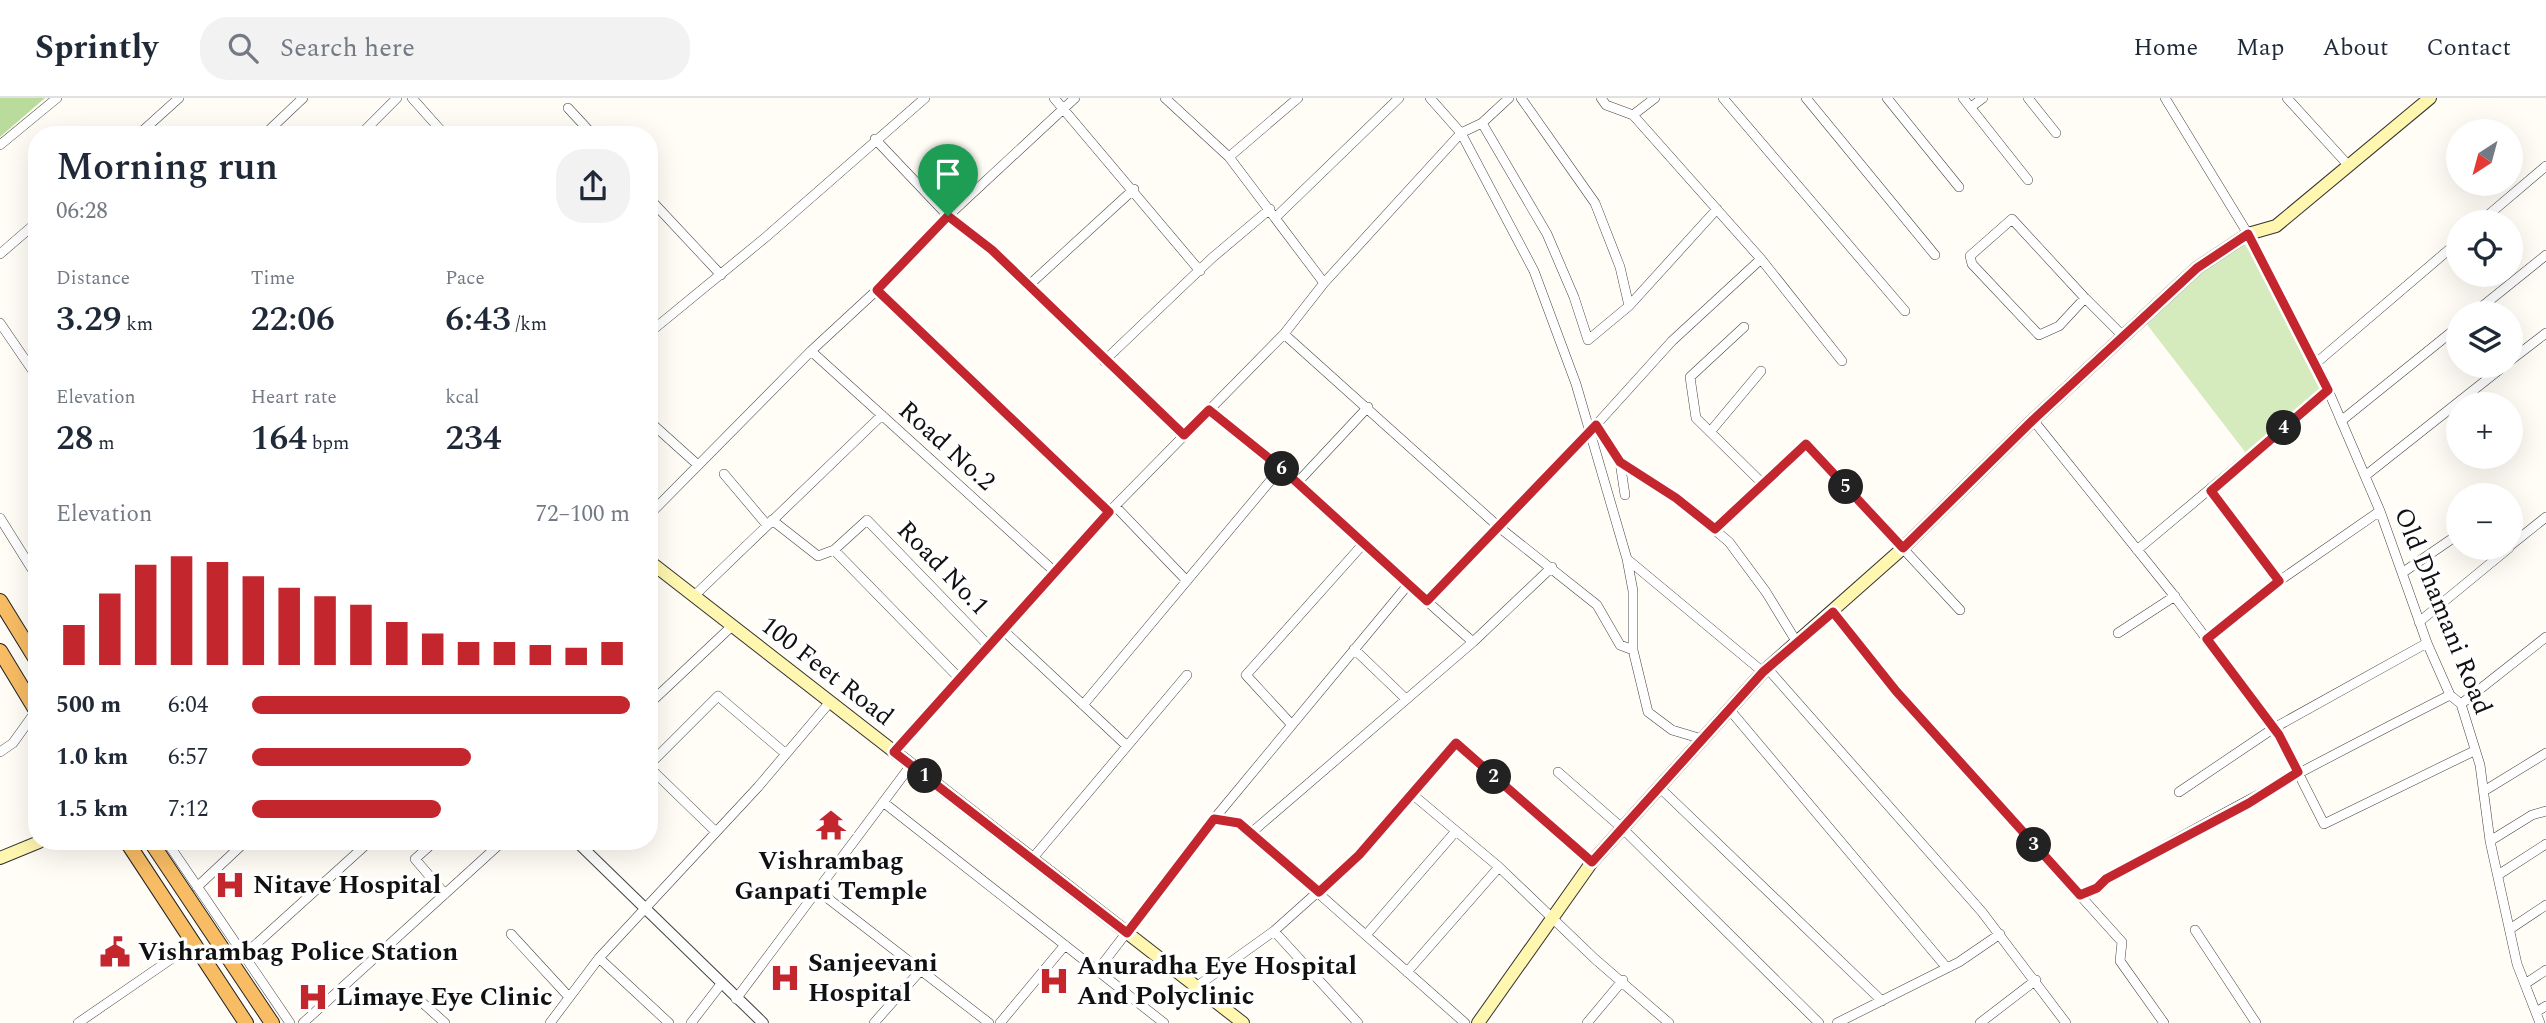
<!DOCTYPE html>
<meta charset="utf-8">
<style>
:root{--surface:#fff;--page:#f2f2f3;--text:#1f2937;--muted:#747a83;--line:#e0e1e3;--accent:#c4262e}
body{margin:0;font-family:Spectral,serif;background:var(--page);color:var(--text);height:100vh;display:flex;flex-direction:column;font-size:26px;white-space:nowrap}
*{box-sizing:border-box;margin:0}
p{font-size:23px;color:var(--muted)}
.icon{flex:none;width:38px;height:38px;fill:none;stroke:currentColor;stroke-width:2;stroke-linecap:round;stroke-linejoin:round}
.map{position:relative;flex:1;overflow:hidden}
.drawer{position:absolute;left:28px;top:28px;width:630px;height:724px;display:flex;flex-direction:column;background:var(--surface);border-radius:28px;box-shadow:0 7px 28px #0002}
.drawer>*{flex:none}
.needle{width:46px;rotate:216deg}
.controls{position:absolute;left:2446px;top:21px;display:grid;gap:14px}
.controls a{display:grid;place-items:center;width:77px;height:77px;border-radius:50%;background:var(--surface);box-shadow:0 7px 28px #0002;font-size:35px}
.pin{position:absolute;display:grid;place-items:center;width:60px;height:60px;color:#fff;margin:-72px -30px;border-radius:50% 50% 50% 0;rotate:-45deg;box-shadow:0 0 7px #0007}
.pin .icon{rotate:45deg}
.km{position:absolute;width:35px;height:35px;margin:-18px;border-radius:50%;background:#222;color:#fff;font-size:19px;line-height:35px;text-align:center}
.round{display:grid;place-items:center;flex:none;width:74px;height:74px;border-radius:28px;background:var(--page)}
.headline{display:flex;align-items:center;justify-content:space-between;height:119px;padding:0 28px}
h1{font-size:38px;font-weight:600;line-height:52px}
.metrics{display:grid;grid-template-columns:repeat(3,1fr);gap:10px;height:119px;padding:7px 28px}
.metrics div{display:grid;align-content:center}
.metrics b{font-size:35px;font-weight:600}
.metrics small{font-size:19px;font-weight:400}
.metrics p{font-size:19px}
.chart{height:196px;padding:14px 28px}
.chart p{display:flex;justify-content:space-between}
.chart svg{width:100%;height:126px;margin-top:7px;stroke:var(--accent);stroke-width:6}
ul{padding:0 28px;list-style:none;font-size:23px}
li{display:grid;grid-template-columns:112px 84px 1fr;align-items:center;height:52px}
li i{height:18px;border-radius:9px;background:var(--accent)}
header{display:flex;align-items:center;gap:42px;box-sizing:border-box;height:98px;padding:0 35px;background:var(--surface);border-bottom:2px solid var(--line)}
header strong{font-size:33px}
nav{display:flex;gap:38px;margin-inline-start:auto;font-size:24px}
.search{width:490px;height:63px;background:var(--page);display:flex;align-items:center;gap:18px;box-sizing:border-box;padding:0 24px;border-radius:28px;color:var(--muted);font-size:26px}
.map>svg:first-child{display:block}
.green{fill:#d5ebbd}
.forest{fill:#b9dc9c}
.lines{fill:none;stroke-linecap:round;stroke-linejoin:round}
.minor-casing{stroke:#444;stroke-width:10}
.tertiary-casing{stroke:#444;stroke-width:12}
.secondary-casing{stroke:#333;stroke-width:14}
.trunk-casing{stroke:#222;stroke-width:16}
.minor{stroke:#fff;stroke-width:9}
.tertiary{stroke:#fff;stroke-width:10}
.secondary{stroke:#fff6b0;stroke-width:12}
.trunk{stroke:#f7bc64;stroke-width:14}
.route-casing{stroke:#fff;stroke-width:14}
.route{stroke:#c4262e;stroke-width:9}
.labels{text-anchor:middle;dominant-baseline:central;stroke-width:7;stroke-linejoin:round;paint-order:stroke}
.street-label{font-size:26px;fill:#111;stroke:#fff}
.poi-label{font-size:26px;font-weight:bold;fill:#111;stroke:#fff;text-anchor:start}
</style>
<header>
<strong>Sprintly</strong>
<div class="search"><svg class="icon" aria-label="search" viewBox="0 0 24 24"><circle cx="10" cy="10" r="6"/><path d="M15 15l6 6"/></svg>Search here</div>
<nav><a>Home</a><a>Map</a><a>About</a><a>Contact</a></nav>
</header>
<div class="map">
<svg width="2546" height="925" viewBox="0 0 2546 925">
<rect width="100%" height="100%" fill="#fffdf5"/>
<!-- green -->
<path class="green" d="M2248,136L2328,292L2249,359L2142,220Z"/>
<!-- forest -->
<path class="forest" d="M0,0H45L0,39Z"/>
<g class="lines">
<!-- minor casing -->
<g class="minor-casing">
<path id="minor" d="M412,0L445,37
M1054,0L1200,173
M1165,0L1229,59L1324,185
M1430,0L1461,35L1534,173L1576,286L1627,461L1633,493V552L1648,614L1672,632L1702,641
M1521,0L1595,105L1620,169L1629,208L1717,111
M1601,0L1606,7L1633,17L1655,0
M1723,0L1905,213
M1806,0L1935,157
M1887,0L1959,89
M1963,0L2028,82
M2028,0L2056,35
M2165,0L2248,136L2328,292L2380,413L2427,545L2450,597L2461,606L2480,667L2490,743L2517,866L2540,925
M2287,0L2349,68
M1971,9L1983,0
M568,10L593,37
M1633,17L1761,161L1842,263
M1482,25L1547,136L1574,199L1588,242L1629,208
M138,37L179,0
M264,37L303,0
M360,37L397,0
M875,41L948,118L992,152L1184,337
M0,47L57,0
M1229,59L1298,0
M649,100L721,177
M1276,119L1399,0
M2480,124L2546,68
M0,156L37,124
M1761,161L1672,243L1596,327L1620,364L1677,400L1729,444L1766,494L1796,543
M1028,188L1134,91
M877,192L1109,414
M2084,199L2012,121L1970,158L1972,166L2039,237L2059,228L2085,200L2123,238
M2474,215L2546,157
M0,225L37,279
M1744,229L1690,279L1696,320L1763,386
M649,235L766,139L925,0
M1284,236L1500,430L1597,507L1620,547L1633,552
M811,253L1055,474
M2511,262L2546,235
M1104,263L1212,160L1270,111
M2315,266L2459,143
M1209,312C1301,386 1385,467 1473,544
M2033,322L2172,495L2279,637L2324,726L2474,653
M649,323L698,367
M2341,323L2459,228
M1710,334L1761,273
M1620,364L1625,397
M724,376L767,427
M2365,378L2504,268
M1296,386L1368,309
M1115,408L1187,483
M649,417L811,253L877,192L948,118L1075,0
M0,420L37,479
M772,422L818,458L834,452L960,581
M1715,431L1806,346L1960,512
M2511,447L2546,419
M834,452L867,422L989,548
M2137,452L2328,292
M1627,461L1763,574
M2402,475L2459,436
M2279,483L2380,413
M694,498L882,317
M1427,503L1590,333
M1833,515L1896,593L2122,844L2120,863L2164,925
M2419,524L2509,450
M1003,532L1127,648
M2118,535L2175,498
M2207,541L2279,483L2211,392
M1354,551L1406,601
M1767,570L1982,814L2066,925
M649,606L732,528
M2461,606L2546,539
M1083,607L1281,370
M1729,611L1947,870
M1292,627L1246,577L1364,445
M0,654L13,645L36,613
M894,654L1109,414L1284,236L1324,185L1461,35L1482,25L1509,0
M649,667L718,598L786,656
M649,669L716,734
M1558,674L1622,730L1819,925
M1659,689L1882,903
M2484,693L2546,655
M2179,694L2274,630L2427,545
M1412,696L1499,769L1595,861L1669,925
M883,704L1164,925
M1214,721L1407,488
M1251,735L1473,544L1552,469
M2490,743L2532,717L2546,713
M167,744L290,925
M434,744L415,761L445,796
M1032,761L1187,577
M2498,777L2546,746
M197,789L245,744
M817,792L989,925
M2079,797L2097,790L2106,781C2219,716 2334,656 2450,597
M2510,831L2546,807
M2195,832L2256,925
M1274,833L1359,757L1456,645L1592,764
M511,836L569,899
M1366,837L1456,733
M244,857L369,744
M599,860L669,925
M1097,873L1214,721L1239,725L1465,925
M1407,874L1499,769
M2525,886L2546,872
M1196,889L1274,833L1358,925
M416,899L445,925
M736,901L911,667
M2536,914L2546,908
M78,925L193,846
M303,925L502,744
M550,925L599,860L758,689L830,604
M691,925L721,886
M874,925L921,872
M1000,925L1065,847
M1587,925L1623,882
M1837,925L1959,864L2000,836
M1980,925L2036,882"/>
</g>
<!-- tertiary casing -->
<g class="tertiary-casing">
<path id="tertiary" d="M577,744L763,925"/>
</g>
<!-- secondary casing -->
<g class="secondary-casing">
<path id="secondary" d="M649,463L1243,925
M0,760L39,744
M1478,925L1592,764L1763,574L1903,450L2033,322L2197,170L2248,136L2276,128L2430,0"/>
</g>
<!-- trunk casing -->
<g class="trunk-casing">
<path id="trunk" d="M0,503L37,563
M0,553L37,614
M127,744L246,925
M151,744L272,925"/>
</g>
<!-- minor -->
<use href="#minor" class="minor"/>
<!-- tertiary -->
<use href="#tertiary" class="tertiary"/>
<!-- secondary -->
<use href="#secondary" class="secondary"/>
<!-- trunk -->
<use href="#trunk" class="trunk"/>
</g>
<g class="lines">
<!-- route casing -->
<g class="route-casing">
<path id="route" d="M948,118L992,152L1184,337L1209,312L1281,370L1427,503L1596,327L1620,364L1676,400L1715,431L1806,346L1903,450L2033,322L2197,170L2248,136L2328,292L2211,393L2279,483L2207,541L2279,637L2298,674L2249,705L2106,781L2097,790L2080,797L1896,593L1833,514L1763,574L1592,764L1456,645L1359,757L1319,794L1239,725L1214,721L1127,835L894,654L1109,414L877,192Z"/>
</g>
<!-- route -->
<use href="#route" class="route"/>
</g>
<!-- icons -->
<defs>
<g id="temple-bare" transform="scale(2.415)"><path d="M0-6L5-2H3V0L6.5 2.5H4V6H1.5V3h-3V6H-4V2.5H-6.5L-3 0V-2H-5Z" fill="#c4262e" stroke="#fff" stroke-width="2.5" paint-order="stroke"/></g>
<g id="hospital-bare" transform="scale(2.415)"><path d="M-5-5h3v3.5h4V-5h3V5h-3V1.5h-4V5h-3Z" fill="#c4262e" stroke="#fff" stroke-width="2.5" paint-order="stroke"/></g>
<g id="civic-bare" transform="scale(2.415)"><path d="M-.6-6.5H3V-4.5H.6V-3L4-1V1h2V6H-6V1h2V-1L-.6-3ZM-1.2 2.5V6h2.4V2.5Z" fill="#c4262e" stroke="#fff" stroke-width="2.5" paint-order="stroke"/></g>
</defs>
<g fill-rule="evenodd">
<use href="#temple-bare" x="831" y="727"/>
<use href="#hospital-bare" x="230" y="787"/>
<use href="#civic-bare" x="115" y="854"/>
<use href="#hospital-bare" x="785" y="880"/>
<use href="#hospital-bare" x="1054" y="883"/>
<use href="#hospital-bare" x="313" y="899"/>
</g>
<g class="labels">
<!-- street labels -->
<g class="street-label">
<text transform="translate(947 348) rotate(42)">Road No.2</text>
<text transform="translate(943 470) rotate(46)">Road No.1</text>
<text transform="translate(2443 513) rotate(68)">Old Dhamani Road</text>
<text transform="translate(827 573) rotate(38)">100 Feet Road</text>
</g>
<!-- poi labels -->
<g class="poi-label">
<text x="831" y="763" text-anchor="middle">Vishrambag<tspan x="831" dy="30">Ganpati Temple</tspan></text>
<text x="253" y="787">Nitave Hospital</text>
<text x="138" y="854">Vishrambag Police Station</text>
<text x="808" y="865">Sanjeevani<tspan x="808" dy="30">Hospital</tspan></text>
<text x="1077" y="868">Anuradha Eye Hospital<tspan x="1077" dy="30">And Polyclinic</tspan></text>
<text x="336" y="899">Limaye Eye Clinic</text>
</g>
</g>
</svg>
<div class="controls">
<a><svg class="needle" viewBox="-14 -14 28 28"><path d="M0-13l5 13h-10z" fill="#e53935"/><path d="M0 13l5-13h-10z" fill="#747a83"/></svg></a>
<a><svg class="icon" aria-label="locate" viewBox="0 0 24 24"><circle cx="12" cy="12" r="6"/><path d="M12 2v4M12 18v4M2 12h4M18 12h4"/></svg></a>
<a><svg class="icon" aria-label="layers" viewBox="0 0 24 24"><path d="M12 4l9 5-9 5-9-5zM3 14l9 5 9-5"/></svg></a>
<a>+</a>
<a>−</a>
</div>
<div class="pin" style="left:948px;top:118px;background:#1e9e55"><svg class="icon" aria-label="arrive" viewBox="0 0 24 24"><path d="M6 21V4h12l-3 4 3 4H6"/></svg></div>
<b class="km" style="left:925px;top:678px">1</b>
<b class="km" style="left:1494px;top:679px">2</b>
<b class="km" style="left:2034px;top:747px">3</b>
<b class="km" style="left:2284px;top:330px">4</b>
<b class="km" style="left:1846px;top:389px">5</b>
<b class="km" style="left:1282px;top:371px">6</b>
<section class="drawer">
<div class="headline"><div><h1>Morning run</h1><p>06:28</p></div><a class="round"><svg class="icon" aria-label="share" viewBox="0 0 24 24"><path d="M12 15V3M7 8l5-5 5 5M5 13v7h14v-7"/></svg></a></div>
<div class="metrics">
<div><p>Distance</p><b>3.29<small> km</small></b></div>
<div><p>Time</p><b>22:06</b></div>
<div><p>Pace</p><b>6:43<small> /km</small></b></div>
</div>
<div class="metrics">
<div><p>Elevation</p><b>28<small> m</small></b></div>
<div><p>Heart rate</p><b>164<small> bpm</small></b></div>
<div><p>kcal</p><b>234</b></div>
</div>
<div class="chart"><p><span>Elevation</span>72–100 m</p>
<svg viewBox="0 0 160 44" preserveAspectRatio="none"><path d="M5 44V30M15 44V19M25 44V9M35 44V6M45 44V8M55 44V13M65 44V17M75 44V20M85 44V23M95 44V29M105 44V33M115 44V36M125 44V36M135 44V37M145 44V38M155 44V36"/></svg>
</div>
<ul>
<li><b>500 m</b>6:04<i style="width:100%"></i></li>
<li><b>1.0 km</b>6:57<i style="width:58%"></i></li>
<li><b>1.5 km</b>7:12<i style="width:50%"></i></li>
</ul>
</section>
</div>
